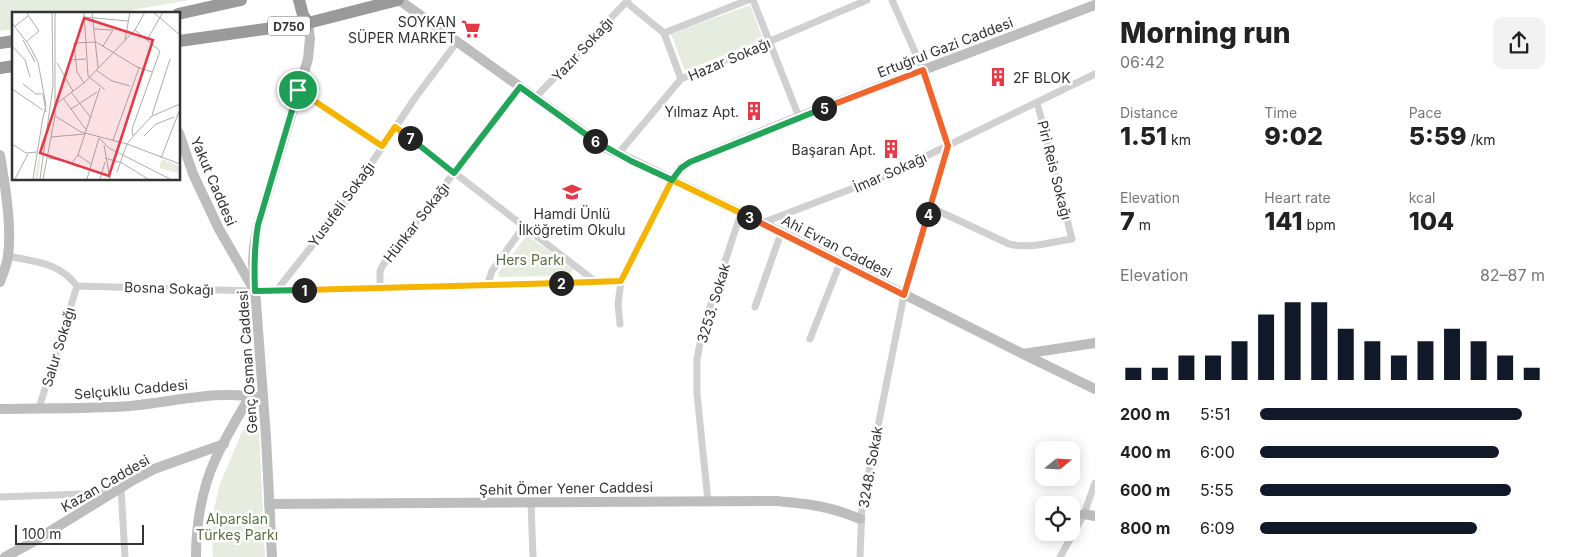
<!DOCTYPE html>
<meta charset="utf-8">
<style>
:root{--surface:#fff;--page:#f2f2f2;--text:#222;--muted:#767676;--accent:#111827}
body{margin:0;font-family:Inter,sans-serif;background:var(--page);color:var(--text);height:100vh;display:flex;flex-direction:column;font-size:19px;white-space:nowrap}
*{box-sizing:border-box;margin:0}
p{font-size:16px;color:var(--muted)}
.icon{flex:none;width:28px;height:28px;fill:none;stroke:currentColor;stroke-width:2;stroke-linecap:round;stroke-linejoin:round}
.map{position:relative;flex:1;overflow:hidden}
.panel{display:flex;flex-direction:column;background:var(--surface);width:475px}
.panel>*{flex:none}
.needle{width:32px;rotate:72deg}
.buttons{position:absolute;left:1035px;top:441px;display:grid;gap:10px}
.buttons a{display:grid;place-items:center;width:45px;height:45px;border-radius:10px;background:var(--surface);box-shadow:0 2px 12px #0003;font-size:25px}
.scale{position:absolute;left:15px;bottom:12px;width:129px;box-sizing:border-box;padding-left:5px;border:2px solid #333;border-top:0;font-size:14px;line-height:18px;white-space:nowrap;color:#333;-webkit-text-stroke:4px #fff;paint-order:stroke}
.pin{position:absolute;display:grid;place-items:center;width:42px;height:42px;color:#fff;margin:-21px;border:2px solid #fff;border-radius:50%;box-shadow:0 1px 5px #0007}
.km{position:absolute;width:25px;height:25px;margin:-12px;border-radius:50%;background:#222;color:#fff;font-size:14px;line-height:25px;text-align:center}
.round{display:grid;place-items:center;flex:none;width:52px;height:52px;border-radius:10px;background:var(--page)}
.summary{display:flex;align-items:center;justify-content:space-between;height:85px;padding:0 25px}
h1{font-size:28px;font-weight:800;line-height:38px}
.metrics{display:grid;grid-template-columns:repeat(3,1fr);gap:8px;height:85px;padding:5px 25px}
.metrics div{display:grid;align-content:center}
.metrics b{font-size:25px;font-weight:800}
.metrics small{font-size:14px;font-weight:400}
.metrics p{font-size:14px}
.chart{height:140px;padding:10px 25px}
.chart p{display:flex;justify-content:space-between}
.chart svg{width:100%;height:90px;margin-top:5px;stroke:var(--accent);stroke-width:6}
ul{padding:0 25px;list-style:none;font-size:16px}
li{display:grid;grid-template-columns:80px 60px 1fr;align-items:center;height:38px}
li i{height:12px;border-radius:6px;background:var(--accent)}
main{display:flex;flex:1;min-height:0}
.map>svg:first-child{display:block}
.green{fill:#e6ecdf}
.lines{fill:none;stroke-linecap:round;stroke-linejoin:round}
.street{stroke:#d0d0d0;stroke-width:7}
.secondary{stroke:#bdbdbd;stroke-width:10}
.highway{stroke:#9a9a9a;stroke-width:12}
.split-1-casing{stroke:#fff;stroke-width:10}
.split-2-casing{stroke:#fff;stroke-width:10}
.split-3-casing{stroke:#fff;stroke-width:10}
.split-4-casing{stroke:#fff;stroke-width:10}
.split-5-casing{stroke:#fff;stroke-width:10}
.split-6-casing{stroke:#fff;stroke-width:10}
.split-7-casing{stroke:#fff;stroke-width:10}
.split-8-casing{stroke:#fff;stroke-width:10}
.split-1{stroke:#22a559;stroke-width:6}
.split-2{stroke:#f5b400;stroke-width:6}
.split-3{stroke:#f5b400;stroke-width:6}
.split-4{stroke:#f0652b;stroke-width:6}
.split-5{stroke:#f0652b;stroke-width:6}
.split-6{stroke:#22a559;stroke-width:6}
.split-7{stroke:#22a559;stroke-width:6}
.split-8{stroke:#f5b400;stroke-width:6}
.labels{text-anchor:middle;dominant-baseline:central;stroke-width:5;stroke-linejoin:round;paint-order:stroke}
.shield{fill:#fff;stroke:#707070;stroke-width:1}
.shield-label{font-size:12px;font-weight:bold;fill:#333}
.poi-label{font-size:14px;fill:#333;stroke:#fff;text-anchor:end}
.street-label{font-size:14px;fill:#333;stroke:#fff}
.park-label{font-size:14px;fill:#56703f;stroke:#fff}
.inset-road{fill:none;stroke:#adadad;stroke-width:1}
.view{fill:#e63946;fill-opacity:0.15;stroke:#e63946;stroke-width:2.5}
.inset-edge{fill:none;stroke:#333;stroke-width:2.5}
</style>
<main>
<div class="map">
<svg width="1095" height="557" viewBox="0 0 1095 557">
<rect width="100%" height="100%" fill="#fff"/>
<!-- green -->
<path class="green" d="M0,0H189L110,14H14V29L0,31Z
M750,5L763,39L685,71L671,34Z
M527,235L573,269L571,273L561,276L499,277L498,273Z
M253,424L259,427L265,557H213L211,521L220,484L242,432L247,426Z"/>
<g class="lines">
<!-- street -->
<path class="street" d="M753,0L799,117
M626,2L664,33L681,79
M664,33L748,0
M298,90L382,146
M535,98L628,0
M395,127L596,282
M618,154L681,79L867,0
M930,207L1009,244C1030,249 1051,242 1072,239L1037,102
M762,223L885,176L1095,74
M8,256C35,262 59,262 77,286
M77,286L255,291L487,286L621,281
M487,286L492,271L524,226
M380,289V271L383,265L520,87
M276,291L338,213L415,98L457,42
M755,307L781,233
M620,324L618,304L621,281L672,180
M810,339L840,263
M39,408L77,286
M121,487L125,557
M0,497L110,493
M708,501L697,394V359L703,328L741,213
M531,503L533,557
M860,557L862,507L904,295L948,146L923,70L892,0
M1060,557L1084,514L1095,483"/>
<!-- secondary -->
<path class="secondary" d="M399,0L604,147L762,223L1023,354L1095,389
M179,133L193,174L219,229L253,288
M0,155C5,185 12,226 8,256C7,265 3,273 0,282
M672,180L681,168L690,162L799,117L1095,5
M1023,354L1095,343
M0,409C43,408 87,409 130,406C174,402 219,389 263,398
M269,504L776,501C809,504 830,506 860,519
M1084,514L1095,516
M5,557L31,543L135,479L154,469L224,444
M196,557C196,525 202,489 215,460C225,438 238,417 250,396
M272,557L266,437L253,262L254,246L258,225L308,59L310,39L308,23"/>
<!-- highway -->
<path class="highway" d="M299,0L303,15L308,23
M178,14L241,0
M179,41L308,23L398,0
M0,43L14,41
M0,68L14,66"/>
</g>
<g class="lines">
<!-- split-1 casing -->
<g class="split-1-casing">
<path id="split-1" d="M298,90L258,225C254,248 254,268 255,291L304,290"/>
</g>
<!-- split-2 casing -->
<g class="split-2-casing">
<path id="split-2" d="M304,290L561,283"/>
</g>
<!-- split-3 casing -->
<g class="split-3-casing">
<path id="split-3" d="M561,283L621,281L672,180L749,217"/>
</g>
<!-- split-4 casing -->
<g class="split-4-casing">
<path id="split-4" d="M749,217L904,295L928,214"/>
</g>
<!-- split-5 casing -->
<g class="split-5-casing">
<path id="split-5" d="M824,108L923,70L948,146L928,214"/>
</g>
<!-- split-6 casing -->
<g class="split-6-casing">
<path id="split-6" d="M595,141L631,161L672,180L681,168L690,162L824,108"/>
</g>
<!-- split-7 casing -->
<g class="split-7-casing">
<path id="split-7" d="M410,138L454,173L520,87L595,141"/>
</g>
<!-- split-8 casing -->
<g class="split-8-casing">
<path id="split-8" d="M298,90L382,146L395,127L410,138"/>
</g>
<!-- split-1 -->
<use href="#split-1" class="split-1"/>
<!-- split-2 -->
<use href="#split-2" class="split-2"/>
<!-- split-3 -->
<use href="#split-3" class="split-3"/>
<!-- split-4 -->
<use href="#split-4" class="split-4"/>
<!-- split-5 -->
<use href="#split-5" class="split-5"/>
<!-- split-6 -->
<use href="#split-6" class="split-6"/>
<!-- split-7 -->
<use href="#split-7" class="split-7"/>
<!-- split-8 -->
<use href="#split-8" class="split-8"/>
</g>
<!-- icons -->
<defs>
<g id="supermarket-bare" transform="scale(1.5)"><path d="M-6-5.5h2.5l.6 2H6L4.5 2H-2.5L-4.4-4H-6ZM-1.5 3.2a1.3 1.3 0 1 0 .1 0ZM3 3.2a1.3 1.3 0 1 0 .1 0Z" fill="#e63946" stroke="#fff" stroke-width="2.5" paint-order="stroke"/></g>
<g id="building-bare" transform="scale(1.5)"><path d="M-4-6H4V6H1V3H-1V6H-4ZM-2.5-4.3h1.7v1.8h-1.7ZM.8-4.3h1.7v1.8H.8ZM-2.5-1h1.7V.8h-1.7ZM.8-1h1.7V.8H.8Z" fill="#e63946" stroke="#fff" stroke-width="2.5" paint-order="stroke"/></g>
<g id="school-bare" transform="scale(1.5)"><path d="M0-5L7-2L0 1L-7-2ZM-4 1L0 2.5L4 1V4Q0 6-4 4Z" fill="#e63946" stroke="#fff" stroke-width="2.5" paint-order="stroke"/></g>
</defs>
<g fill-rule="evenodd">
<use href="#supermarket-bare" x="471" y="29"/>
<use href="#building-bare" x="998" y="77"/>
<use href="#building-bare" x="754" y="111"/>
<use href="#building-bare" x="891" y="149"/>
<use href="#school-bare" x="572" y="192"/>
</g>
<g class="labels">
<!-- shield labels -->
<rect class="shield" x="268" y="16.5" width="42" height="19" rx="4"/>
<g class="shield-label">
<text x="289" y="26">D750</text>
</g>
<!-- poi labels -->
<g class="poi-label">
<text x="456" y="21">SOYKAN<tspan x="456" dy="16">SÜPER MARKET</tspan></text>
<text x="1013" y="77" text-anchor="start">2F BLOK</text>
<text x="739" y="111">Yılmaz Apt.</text>
<text x="876" y="149">Başaran Apt.</text>
<text x="572" y="213" text-anchor="middle">Hamdi Ünlü<tspan x="572" dy="16">İlköğretim Okulu</tspan></text>
</g>
<!-- street labels -->
<g class="street-label">
<text transform="translate(945 47) rotate(-21)">Ertuğrul Gazi Caddesi</text>
<text transform="translate(582 49) rotate(-47)">Yazır Sokağı</text>
<text transform="translate(729 59) rotate(-23)">Hazar Sokağı</text>
<text transform="translate(1055 170) rotate(76)">Piri Reis Sokağı</text>
<text transform="translate(890 172) rotate(-24)">İmar Sokağı</text>
<text transform="translate(214 181) rotate(67)">Yakut Caddesi</text>
<text transform="translate(341 204) rotate(-54)">Yusufeli Sokağı</text>
<text transform="translate(416 222) rotate(-52)">Hünkar Sokağı</text>
<text transform="translate(837 246) rotate(27)">Ahi Evran Caddesi</text>
<text transform="translate(169 288) rotate(2)">Bosna Sokağı</text>
<text transform="translate(713 303) rotate(-73)">3253. Sokak</text>
<text transform="translate(58 347) rotate(-73)">Salur Sokağı</text>
<text transform="translate(247 362) rotate(-94)">Genç Osman Caddesi</text>
<text transform="translate(131 389) rotate(-5)">Selçuklu Caddesi</text>
<text transform="translate(870 467) rotate(-80)">3248. Sokak</text>
<text transform="translate(105 483) rotate(-30)">Kazan Caddesi</text>
<text transform="translate(566 488) rotate(-1)">Şehit Ömer Yener Caddesi</text>
</g>
<!-- park labels -->
<g class="park-label">
<text x="530" y="259">Hers Parkı</text>
<text x="237" y="518">Alparslan<tspan x="237" dy="16">Türkeş Parkı</tspan></text>
</g>
</g>
<!-- overview -->
<g transform="translate(12 12)">
<rect width="168" height="168" fill="#fff"/>
<path d="M33,104L26,167H23L26,149ZM150,147L167,154V161L147,156Z" fill="#e6ecdf"/>
<path class="inset-road" d="M14,0L27,19L15,29M72,0L76,64L93,78M80,0L86,56M141,0L168,23M72,5L116,9M0,11L17,33L26,50L34,93L31,106M3,14L16,4M82,17L101,18L91,34M11,28L23,50M113,28L118,0M135,28L151,0M0,34L13,48L18,65M58,48L74,47M45,51L61,79M84,58L100,69L118,74M72,71L65,60L62,31L84,30L125,55L140,60M11,72L24,82H31M0,77L31,98M59,80L79,106M31,83L34,100M51,86L75,119M44,92L73,70L123,18L133,0M59,97L85,80M140,103L158,47M43,104L69,120L115,132L168,152M121,124L120,117L148,39L123,18M132,124L144,112L162,105M39,125L73,122M87,126L97,136L158,167M101,128L127,56M0,132L14,141L25,140M92,133L98,167M66,143L79,152M36,146L58,150L66,155M93,146L110,151L136,167M149,146L168,97M60,151L66,143L88,76M105,160L115,132L123,122L140,104L168,92M3,167L16,142M21,167L31,105M28,167L41,74L40,0M31,167L43,104V0M75,167L87,126M88,167L93,150"/>
<path class="view" d="M72,6L141,28L97,164L28,141Z"/>
<rect width="168" height="168" class="inset-edge"/>
</g>
</svg>
<div class="buttons">
<a><svg class="needle" viewBox="-14 -14 28 28"><path d="M0-13l5 13h-10z" fill="#e53935"/><path d="M0 13l5-13h-10z" fill="#767676"/></svg></a>
<a><svg class="icon" aria-label="locate" viewBox="0 0 24 24"><circle cx="12" cy="12" r="6"/><path d="M12 2v4M12 18v4M2 12h4M18 12h4"/></svg></a>
</div>
<div class="scale">100 m</div>
<div class="pin" style="left:298px;top:90px;background:#1e9e55"><svg class="icon" aria-label="arrive" viewBox="0 0 24 24"><path d="M6 21V4h12l-3 4 3 4H6"/></svg></div>
<b class="km" style="left:304px;top:290px">1</b>
<b class="km" style="left:561px;top:283px">2</b>
<b class="km" style="left:749px;top:217px">3</b>
<b class="km" style="left:928px;top:214px">4</b>
<b class="km" style="left:824px;top:108px">5</b>
<b class="km" style="left:595px;top:141px">6</b>
<b class="km" style="left:410px;top:138px">7</b>
</div>
<section class="panel">
<div class="summary"><div><h1>Morning run</h1><p>06:42</p></div><a class="round"><svg class="icon" aria-label="share" viewBox="0 0 24 24"><path d="M12 15V3M7 8l5-5 5 5M5 13v7h14v-7"/></svg></a></div>
<div class="metrics">
<div><p>Distance</p><b>1.51<small> km</small></b></div>
<div><p>Time</p><b>9:02</b></div>
<div><p>Pace</p><b>5:59<small> /km</small></b></div>
</div>
<div class="metrics">
<div><p>Elevation</p><b>7<small> m</small></b></div>
<div><p>Heart rate</p><b>141<small> bpm</small></b></div>
<div><p>kcal</p><b>104</b></div>
</div>
<div class="chart"><p><span>Elevation</span>82–87 m</p>
<svg viewBox="0 0 160 44" preserveAspectRatio="none"><path d="M5 44V38M15 44V38M25 44V32M35 44V32M45 44V25M55 44V12M65 44V6M75 44V6M85 44V19M95 44V25M105 44V32M115 44V25M125 44V19M135 44V25M145 44V32M155 44V38"/></svg>
</div>
<ul>
<li><b>200 m</b>5:51<i style="width:92%"></i></li>
<li><b>400 m</b>6:00<i style="width:84%"></i></li>
<li><b>600 m</b>5:55<i style="width:88%"></i></li>
<li><b>800 m</b>6:09<i style="width:76%"></i></li>
</ul>
</section>
</main>
